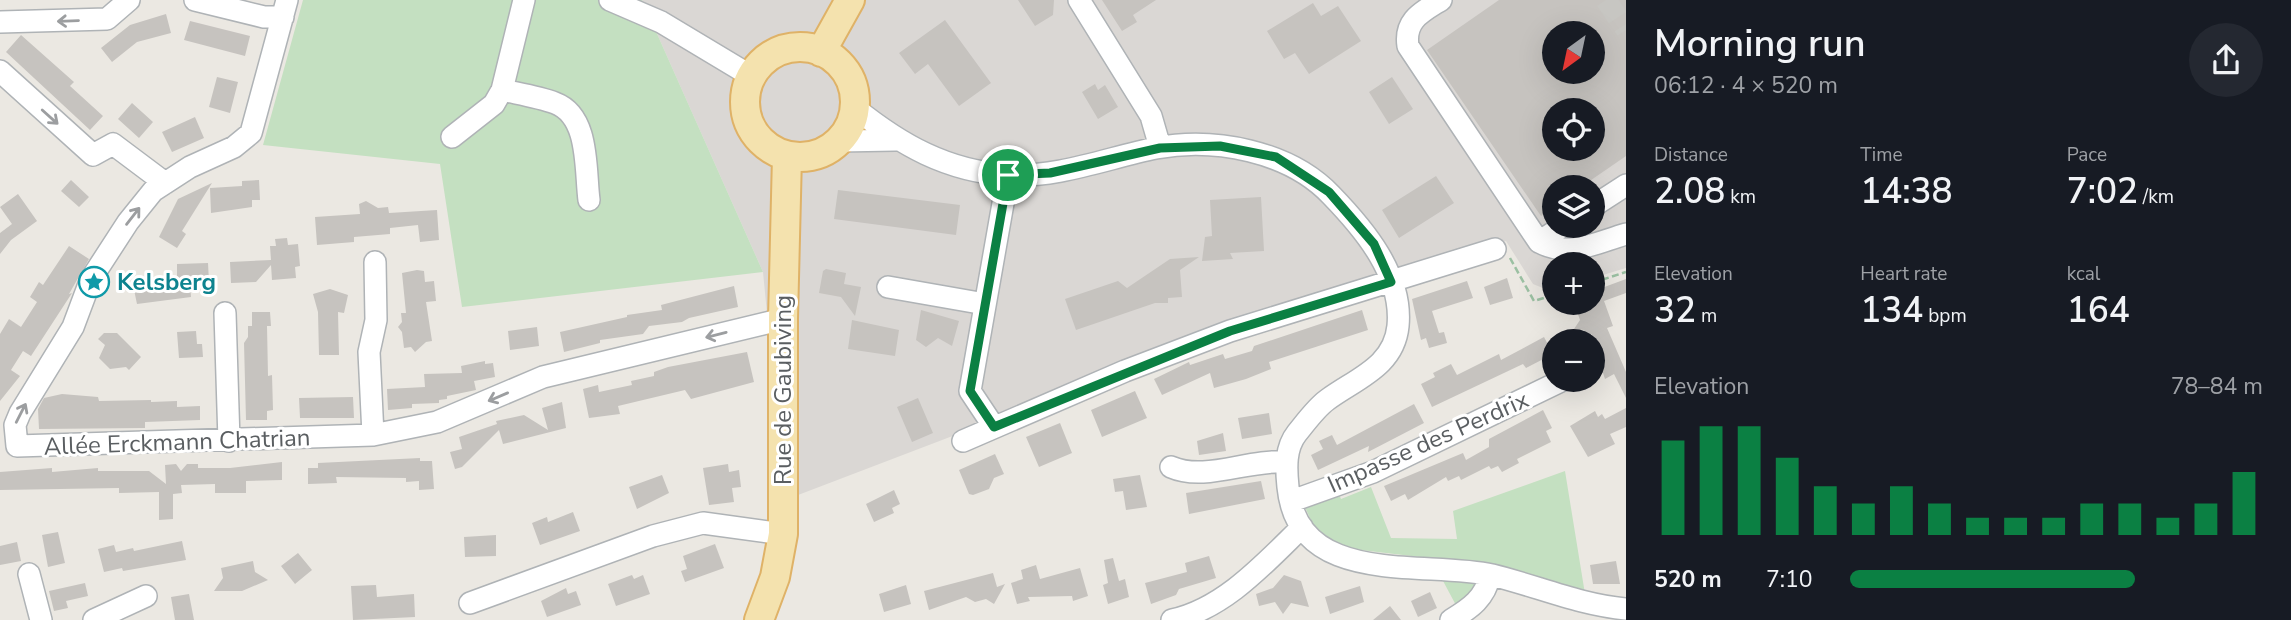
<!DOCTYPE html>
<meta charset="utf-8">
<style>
:root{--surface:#171b24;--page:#242831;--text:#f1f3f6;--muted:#9ea1a6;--accent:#0b8043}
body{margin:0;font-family:"Nunito Sans",sans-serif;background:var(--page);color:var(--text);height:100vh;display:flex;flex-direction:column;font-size:26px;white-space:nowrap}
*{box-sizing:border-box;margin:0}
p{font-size:23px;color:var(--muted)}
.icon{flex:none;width:38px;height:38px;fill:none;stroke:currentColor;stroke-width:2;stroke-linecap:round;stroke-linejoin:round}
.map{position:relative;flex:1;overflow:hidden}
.panel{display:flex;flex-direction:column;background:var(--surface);width:665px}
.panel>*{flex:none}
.needle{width:46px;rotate:213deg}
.controls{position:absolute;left:1542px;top:21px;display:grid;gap:14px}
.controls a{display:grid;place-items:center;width:63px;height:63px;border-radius:50%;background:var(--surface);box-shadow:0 7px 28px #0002;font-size:35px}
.pin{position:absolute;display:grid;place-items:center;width:60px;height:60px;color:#fff;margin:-30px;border:4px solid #fff;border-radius:50%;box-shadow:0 2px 7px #0007}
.round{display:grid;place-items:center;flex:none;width:74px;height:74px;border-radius:37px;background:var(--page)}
.headline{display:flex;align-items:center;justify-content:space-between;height:119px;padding:0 28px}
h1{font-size:38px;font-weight:600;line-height:52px}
.figures{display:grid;grid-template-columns:repeat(3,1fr);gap:10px;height:119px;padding:7px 28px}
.figures div{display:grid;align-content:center}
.figures b{font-size:35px;font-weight:600}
.figures small{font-size:19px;font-weight:400}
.figures p{font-size:19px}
.chart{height:196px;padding:14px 28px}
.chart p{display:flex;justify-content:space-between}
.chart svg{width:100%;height:126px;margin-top:7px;stroke:var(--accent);stroke-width:6}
ul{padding:0 28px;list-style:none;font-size:23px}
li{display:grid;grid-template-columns:112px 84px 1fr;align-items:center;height:52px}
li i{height:18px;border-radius:9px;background:var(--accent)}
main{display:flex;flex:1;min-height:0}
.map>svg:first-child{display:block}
.industrial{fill:#dad7d4;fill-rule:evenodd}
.green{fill:#c4e0c1}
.building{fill:#c6c3bf;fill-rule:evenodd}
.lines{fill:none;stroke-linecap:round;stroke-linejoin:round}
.minor-tunnel{stroke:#c7c6c2;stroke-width:21;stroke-dasharray:21 10;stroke-linecap:butt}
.minor-casing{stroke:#afb3b6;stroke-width:24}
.major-casing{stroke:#dfb267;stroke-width:32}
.path{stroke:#9bc0a2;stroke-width:2.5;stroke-dasharray:7 3.5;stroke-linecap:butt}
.minor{stroke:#fff;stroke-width:21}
.major{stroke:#f4e2ae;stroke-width:28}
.oneway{stroke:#9c9ea0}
.route-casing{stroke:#fff;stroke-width:14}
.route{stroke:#0b8043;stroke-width:9}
.labels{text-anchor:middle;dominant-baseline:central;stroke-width:6;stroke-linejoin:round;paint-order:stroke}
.culture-label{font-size:24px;font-weight:bold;fill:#0d838f;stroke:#fff;text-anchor:start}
.street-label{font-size:24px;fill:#5a5e61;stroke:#fff}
</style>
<main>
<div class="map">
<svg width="1626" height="620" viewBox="0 0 1626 620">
<rect width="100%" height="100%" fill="#ebe8e2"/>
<!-- industrial -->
<path class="industrial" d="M642,0H1626V268L1593,278L1592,264H1554V290L1550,291L1533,284L1506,241L1398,274L1372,276L785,500L763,272ZM1554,33H1592V72H1554ZM1554,110H1592V149H1554ZM1554,187H1592V226H1554Z"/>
<!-- green -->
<path class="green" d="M303,0H642L763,272L462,307L440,164L263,145Z
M1565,471L1585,594L1462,562L1344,548L1314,527L1304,505L1338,492L1341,499L1371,487L1391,538L1457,539L1453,511Z
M1442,579L1477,583L1478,584L1458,609Z"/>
<!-- building -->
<path class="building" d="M1018,0H1054L1053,15L1035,26Z
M1102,0H1156L1133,15L1137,22L1122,31Z
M1499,0H1626V156L1581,187H1554V207L1541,216L1427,50ZM1554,33H1592V72H1554ZM1554,110H1592V149H1554Z
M1313,3L1321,16L1338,6L1361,41L1309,74L1295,53L1284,59L1267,31Z
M166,14L171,33L137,42L112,62L101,48L130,25Z
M945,20L991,83L959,106L928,64L915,74L899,53Z
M190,21L250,36L245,56L184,40Z
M21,35L74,82L70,86L103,116L90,130L6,52Z
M217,77L238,82L230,113L209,107Z
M1392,77L1413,109L1389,124L1369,92Z
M1095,84L1098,90L1105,85L1118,107L1098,119L1082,92Z
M132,103L153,122L139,138L118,119Z
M195,117L204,138L172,152L162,132Z
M1436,176L1454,203L1399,238L1382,210Z
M71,180L89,197L79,207L61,191Z
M259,180L260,200H252V207L211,213L210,188L242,186V181Z
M212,183L182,231L186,234L177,248L159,237L178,199Z
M838,190L960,205L956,235L834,219Z
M18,194L37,221L11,240L0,254V233L12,224L0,207Z
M1261,197L1264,251L1230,253L1233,259L1202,261L1205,237L1212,236L1210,200Z
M366,201L378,208L388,207L389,213L437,210L439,240L420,242L418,225L390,228V234L354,237V242L317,245L315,217L360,214L359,204Z
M287,238L288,245L298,244L300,266L295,267L296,278L272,280L271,265L256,282L231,283L230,262L271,260L270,246H276L275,239Z
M69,246L89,259L69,294L72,293L31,356L23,351L11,370L20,376L0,401V334L9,319L21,327L37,302L30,297L39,282L43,285Z
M1199,257L1180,270L1182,297L1168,298V303H1155L1076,330L1065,299L1118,281L1127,288L1170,259Z
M208,263L209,282L190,283L191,297L137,304L133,285L177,276V264Z
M826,269L846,273L844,284L861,287L855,316L841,297L819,293L823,271Z
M417,270L424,271L425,282L434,281L436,301L426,302L432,341L426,342L415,352L411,347L404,348L402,332L398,327L402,322L401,313H406L402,273Z
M1592,275L1599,289L1626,279V293L1604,301L1613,326L1607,328L1626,372V398L1614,374L1605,379L1602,370L1598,372L1592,357V334L1586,336L1584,330L1574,329L1580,320L1574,303H1592Z
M1507,278L1513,298L1490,305L1484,287Z
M1467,281L1473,298L1432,311L1439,333L1444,332L1447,343L1429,348L1426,338L1421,340L1412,299Z
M734,286L738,307L689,318L682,322L649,326L643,334L600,340V343L564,352L560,332L627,317V315L662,310L661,305Z
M330,289L348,295L344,313L338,312L339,355H319L318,312L313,294Z
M921,310L959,321L952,346L938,338L926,347L916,340Z
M1362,310L1368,330L1269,362L1271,369L1246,379L1214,388L1210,373L1162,395L1154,379L1189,362L1190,365L1223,354L1225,359L1252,351L1254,346Z
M252,312H270L271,326H267L268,376L272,375L273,410L267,411V420H246L244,343L248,337V326H252Z
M852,320L899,330L895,356L848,349Z
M537,327L539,346L510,350L508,331Z
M196,331L197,344H202L203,357L179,358L177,332Z
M104,333H117L141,357L129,370L126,367L110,369L99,358L105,345L98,339Z
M1544,337L1553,354L1526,368L1523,364L1432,407L1421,384L1435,377L1433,373L1451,364L1457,375L1499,354L1501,360Z
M747,352L754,382L691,399L685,390L618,406L620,414L589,418L583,389L598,385L599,392L632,385L631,381L654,376V372L668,367Z
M485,361V364L493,363L495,377L474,381L476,390L447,396V399L439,400V403L412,404V408L388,410L387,389L425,387L424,374L462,373L461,366Z
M1135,391L1147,418L1102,437L1091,410Z
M62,394L98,397L99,401L151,400V402L177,401V407L200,406V420L145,422V428L39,429L38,409L44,398Z
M353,397L354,418H300L299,398Z
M918,398L933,433L912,442L897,407Z
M562,402L566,428L503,444L499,430L462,467L455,469L450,452L462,449L459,437L497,424L496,421L524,415L548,430L542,408Z
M1414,404L1424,423L1368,452L1369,446L1318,470L1311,455L1323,449L1319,441L1332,435L1337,445Z
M1626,408V427L1610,434L1615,444L1588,457L1570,426L1595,411L1598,417L1602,414L1605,419Z
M1543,410L1552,428L1546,431L1551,442L1517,459L1519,463L1502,472L1498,466L1491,469L1489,466L1461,480L1459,476L1448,481L1446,477L1408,500L1405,494L1391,501L1384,486L1463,453L1466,460L1489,447V439Z
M1269,413L1272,434L1242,439L1238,418Z
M1060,423L1072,453L1039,467L1026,437Z
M1223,433L1226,451L1199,455L1197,441Z
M995,454L1004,474L994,478L989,489L973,495L969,494L959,470Z
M420,458V461H432L434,489L419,490V481L406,482V478L336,477L337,483L308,484V468H318V463Z
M282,462V480L246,481V493H215V484L181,485L182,493L173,494V519L159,520V492L119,493V488L0,490V472L52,468V472L98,468V471H149L166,484L165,465L176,464L181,471L187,464H198V468H230Z
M728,464L729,472L739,470L741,487L732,488L734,502L709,505L703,468Z
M662,475L669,493L637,509L629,487Z
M1140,475L1147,507L1126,510L1123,491L1115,492L1113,479Z
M1261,481L1265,499L1189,514L1186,493Z
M894,490L900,504L892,508L894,513L874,522L866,504Z
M573,512L580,531L540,545L532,523L547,517L548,522Z
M58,532L65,563L48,567L42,535Z
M496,535V556L465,557L464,537Z
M182,541L186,560L123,571L122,568L104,572L98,549L114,545L116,552L133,548L134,551Z
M17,542L21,561L0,565V546Z
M715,544L724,568L685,582L681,571L687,569L683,556Z
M298,553L312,570L295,584L281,566Z
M1209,556L1216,578L1179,589L1176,595L1151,604L1145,583L1187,572L1185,563Z
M1113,558L1119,581L1125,579L1129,597L1108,604L1103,585L1108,583L1104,560Z
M253,561L255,572L268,580L242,591H214L223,578L221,568Z
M1616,561L1620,584H1593L1590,565Z
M1036,565L1040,579L1080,568L1088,596L1073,601L1072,596L1028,597L1030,601L1017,604L1011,583L1023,579L1021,570Z
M993,573L997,587L1005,584L994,604L986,599L975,602L966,597L929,610L924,591Z
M632,575L634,579L643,575L650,594L616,606L608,584Z
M1284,575L1301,581L1309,607L1291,603L1283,614L1275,602L1259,606L1256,594L1273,588Z
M85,583L88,596L66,601L68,608L54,611L49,591Z
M376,585L377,597L414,594L415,617L353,620L351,586Z
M906,585L911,604L884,612L879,594Z
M1360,586L1364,602L1330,614L1325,597Z
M566,588L568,594L576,591L581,605L547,617L541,601Z
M1430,592L1437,608L1418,617L1411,601Z
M189,594L194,620H175L171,597Z
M1390,606L1401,620H1373Z"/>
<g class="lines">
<!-- minor-tunnel -->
<path class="minor-tunnel" d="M1606,0L1626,30"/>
<!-- minor casing -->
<g class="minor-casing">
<path id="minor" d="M195,0L264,17H283
M287,0L251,133L234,147L190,167L153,191L128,222L91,279L73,327L20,413L15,425L17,446L373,435L437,422L543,377L783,319
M610,0L661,22L751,76
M1079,0L1151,116L1160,147
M1441,0C1422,12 1404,20 1408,46L1539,242C1569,258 1595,243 1626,234
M0,22L107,19L129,0
M0,71L93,155L113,144L165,183
M502,90C520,94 539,97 555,103C590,116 585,170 589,200
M855,108C901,145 947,171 1007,175C1058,178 1107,158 1156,148C1214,137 1289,151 1331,195C1364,229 1403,275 1398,326C1394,367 1355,379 1327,400C1316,408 1306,422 1297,433C1285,448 1286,468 1288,487C1298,588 1423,560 1492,575C1537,586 1580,605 1626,609
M452,137L494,104L502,90L524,0
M839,141L895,140
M1592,207L1626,185
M1539,242L1563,226
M888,287L985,304
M225,313L229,441
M994,427L970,391L1008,175
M373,435L369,352L376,320L375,262
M963,441L1125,371L1230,331L1495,249
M1171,467C1205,482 1248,459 1286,462
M1292,501L1373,472L1563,380
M29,574L41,620
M470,603L653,536L703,523L783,534
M94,620L146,596
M1172,620C1224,609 1265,563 1302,527
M1451,620C1471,608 1485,598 1490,575"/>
</g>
<!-- major casing -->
<g class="major-casing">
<path id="major" d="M745 102a55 55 0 1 1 110 0a55 55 0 1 1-110 0Z
M821,52L850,0
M759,620L775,577L783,534V319L787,156"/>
</g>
<!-- path -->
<path class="path" d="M1510,258L1534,301L1554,295
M1592,283L1626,272"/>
<!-- minor -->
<use href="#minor" class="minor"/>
<!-- major -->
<use href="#major" class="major"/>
</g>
<!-- one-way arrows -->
<defs><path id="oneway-shaft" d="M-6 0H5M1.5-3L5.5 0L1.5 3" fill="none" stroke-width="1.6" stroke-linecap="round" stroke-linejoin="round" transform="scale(1.75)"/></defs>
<g class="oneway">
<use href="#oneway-shaft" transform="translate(68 21) rotate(178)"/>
<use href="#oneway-shaft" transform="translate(50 117) rotate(42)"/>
<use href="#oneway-shaft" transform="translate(133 216) rotate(-52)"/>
<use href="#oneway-shaft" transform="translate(716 335) rotate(166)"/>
<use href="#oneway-shaft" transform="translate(498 397) rotate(157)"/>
<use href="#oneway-shaft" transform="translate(21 413) rotate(-63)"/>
</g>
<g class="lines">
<!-- route casing -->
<g class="route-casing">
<path id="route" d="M1220,146L1276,157L1329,192L1374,244L1391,282L1230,331L994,427L970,391L1008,175L1050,173L1160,148Z"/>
</g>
<!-- route -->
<use href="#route" class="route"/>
</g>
<!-- icons -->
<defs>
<g id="sight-ring" transform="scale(1.575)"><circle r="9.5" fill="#fff" stroke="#0f9aa8" stroke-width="1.5"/><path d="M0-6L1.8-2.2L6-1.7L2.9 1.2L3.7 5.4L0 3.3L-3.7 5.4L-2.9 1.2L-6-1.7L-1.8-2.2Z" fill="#0f9aa8"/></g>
</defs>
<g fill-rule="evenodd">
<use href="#sight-ring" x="94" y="282"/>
</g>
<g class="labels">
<!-- culture labels -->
<g class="culture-label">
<text x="117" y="282">Kelsberg</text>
</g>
<!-- street labels -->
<g class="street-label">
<text transform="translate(783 390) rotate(-90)">Rue de Gaubiving</text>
<text transform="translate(177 442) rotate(-2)">Allée Erckmann Chatrian</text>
<text transform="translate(1428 442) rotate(-24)">Impasse des Perdrix</text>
</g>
</g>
</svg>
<div class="controls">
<a><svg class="needle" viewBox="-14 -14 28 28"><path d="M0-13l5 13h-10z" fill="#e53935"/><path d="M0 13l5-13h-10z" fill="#9ea1a6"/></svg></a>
<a><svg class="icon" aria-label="locate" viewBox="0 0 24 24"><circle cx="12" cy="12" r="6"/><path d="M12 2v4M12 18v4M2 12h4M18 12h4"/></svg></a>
<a><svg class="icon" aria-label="layers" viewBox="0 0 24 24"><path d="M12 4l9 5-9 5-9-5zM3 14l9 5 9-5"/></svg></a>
<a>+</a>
<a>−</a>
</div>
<div class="pin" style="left:1008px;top:175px;background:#1e9e55"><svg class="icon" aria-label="arrive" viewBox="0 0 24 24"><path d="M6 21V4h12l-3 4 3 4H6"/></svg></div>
</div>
<section class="panel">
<div class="headline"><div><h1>Morning run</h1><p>06:12 · 4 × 520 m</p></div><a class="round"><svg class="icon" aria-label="share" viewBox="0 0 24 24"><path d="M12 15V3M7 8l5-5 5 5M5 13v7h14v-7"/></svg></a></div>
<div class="figures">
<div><p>Distance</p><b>2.08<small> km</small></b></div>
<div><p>Time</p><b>14:38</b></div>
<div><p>Pace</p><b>7:02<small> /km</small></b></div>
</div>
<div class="figures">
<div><p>Elevation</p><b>32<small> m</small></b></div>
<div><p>Heart rate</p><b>134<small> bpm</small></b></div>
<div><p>kcal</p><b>164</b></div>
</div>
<div class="chart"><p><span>Elevation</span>78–84 m</p>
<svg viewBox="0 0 160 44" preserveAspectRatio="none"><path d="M5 44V11M15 44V6M25 44V6M35 44V17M45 44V27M55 44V33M65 44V27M75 44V33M85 44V38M95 44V38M105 44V38M115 44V33M125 44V33M135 44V38M145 44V33M155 44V22"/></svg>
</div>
<ul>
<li><b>520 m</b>7:10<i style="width:69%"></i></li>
</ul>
</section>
</main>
